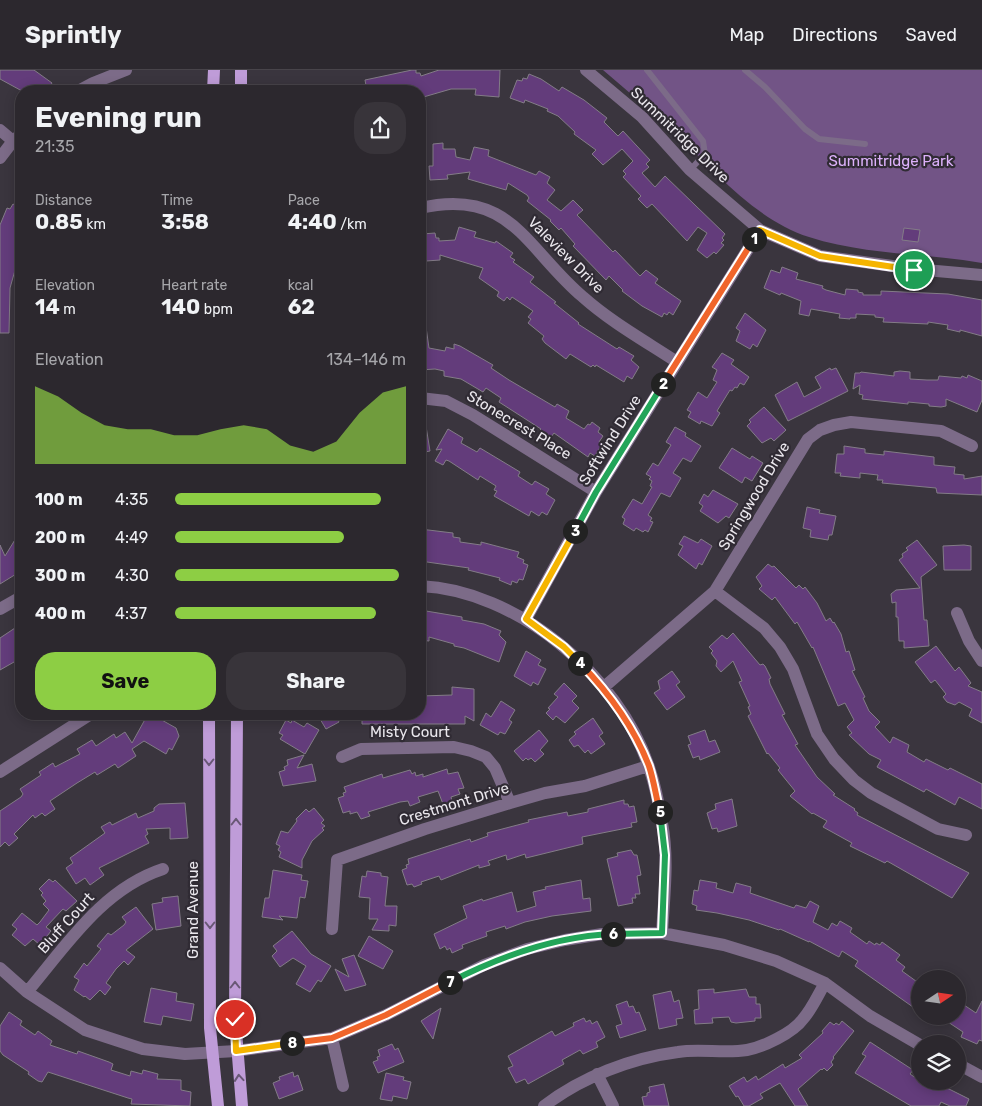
<!DOCTYPE html>
<meta charset="utf-8">
<style>
:root{--surface:#2c282e;--page:#38343a;--text:#f1f3f6;--muted:#a6a6aa;--line:#48444a;--accent:#8dce44}
body{margin:0;font-family:Rubik,sans-serif;background:var(--page);color:var(--text);height:100vh;display:flex;flex-direction:column;font-size:19px;white-space:nowrap}
*{box-sizing:border-box;margin:0}
p{font-size:16px;color:var(--muted)}
.icon{flex:none;width:28px;height:28px;fill:none;stroke:currentColor;stroke-width:2;stroke-linecap:round;stroke-linejoin:round}
.map{position:relative;flex:1;overflow:hidden}
.side{position:absolute;left:15px;top:15px;width:411px;height:635px;display:flex;flex-direction:column;background:var(--surface);border-radius:20px;box-shadow:0 2px 12px #0003,0 0 0 1px var(--line)}
.side>*{flex:none}
.needle{width:32px;rotate:77deg}
.fabs{position:absolute;left:911px;top:900px;display:grid;gap:10px}
.fabs a{display:grid;place-items:center;width:55px;height:55px;border-radius:50%;background:var(--surface);box-shadow:0 2px 12px #0003,0 0 0 1px var(--line);font-size:25px}
.pin{position:absolute;display:grid;place-items:center;width:42px;height:42px;color:#fff;margin:-21px;border:2px solid #fff;border-radius:50%;box-shadow:0 1px 5px #0007}
.km{position:absolute;width:25px;height:25px;margin:-12px;border-radius:50%;background:#222;color:#fff;font-size:14px;line-height:25px;text-align:center}
.round{display:grid;place-items:center;flex:none;width:52px;height:52px;border-radius:20px;background:var(--page)}
.overview{display:flex;align-items:center;justify-content:space-between;height:85px;padding:0 20px}
h1{font-size:28px;font-weight:700;line-height:38px}
.stats{display:grid;grid-template-columns:repeat(3,1fr);gap:8px;height:85px;padding:5px 20px}
.stats div{display:grid;align-content:center}
.stats b{font-size:21px;font-weight:700}
.stats small{font-size:14px;font-weight:400}
.stats p{font-size:14px}
.chart{height:140px;padding:10px 20px}
.chart p{display:flex;justify-content:space-between}
.chart svg{width:100%;height:90px;margin-top:5px;fill:var(--accent);opacity:.7}
.button{display:flex;gap:10px;margin-top:auto;padding:10px 20px}
.button a{flex:1;height:58px;border-radius:20px;background:var(--accent);color:#111;font-size:20px;font-weight:700;line-height:58px;text-align:center}
.button a+a{background:var(--page);color:var(--text)}
ul{padding:0 20px;list-style:none;font-size:16px}
li{display:grid;grid-template-columns:80px 60px 1fr;align-items:center;height:38px}
li i{height:12px;border-radius:6px;background:var(--accent)}
header{display:flex;align-items:center;gap:30px;box-sizing:border-box;height:70px;padding:0 25px;background:var(--surface);border-bottom:1px solid var(--line)}
header strong{font-size:24px}
nav{display:flex;gap:28px;margin-inline-start:auto;font-size:18px}
.map>svg:first-child{display:block}
.green{fill:#725486}
.building{fill:#633c7b;stroke:#837c87}
.lines{fill:none;stroke-linecap:round;stroke-linejoin:round}
.service{stroke:#7c6b88;stroke-width:6}
.minor{stroke:#7c6b88;stroke-width:12}
.primary{stroke:#bf9cd8;stroke-width:12}
.oneway{stroke:#695876}
.split-1-casing{stroke:#fff;stroke-width:10}
.split-2-casing{stroke:#fff;stroke-width:10}
.split-3-casing{stroke:#fff;stroke-width:10}
.split-4-casing{stroke:#fff;stroke-width:10}
.split-5-casing{stroke:#fff;stroke-width:10}
.split-6-casing{stroke:#fff;stroke-width:10}
.split-7-casing{stroke:#fff;stroke-width:10}
.split-8-casing{stroke:#fff;stroke-width:10}
.split-9-casing{stroke:#fff;stroke-width:10}
.split-1{stroke:#f5b400;stroke-width:6}
.split-2{stroke:#f0652b;stroke-width:6}
.split-3{stroke:#22a559;stroke-width:6}
.split-4{stroke:#f5b400;stroke-width:6}
.split-5{stroke:#f0652b;stroke-width:6}
.split-6{stroke:#22a559;stroke-width:6}
.split-7{stroke:#22a559;stroke-width:6}
.split-8{stroke:#f0652b;stroke-width:6}
.split-9{stroke:#f5b400;stroke-width:6}
.labels{text-anchor:middle;dominant-baseline:central;stroke-width:4.5;stroke-linejoin:round;paint-order:stroke}
.street-label{font-size:15px;fill:#eae7ed;stroke:#302b34}
.park-label{font-size:15px;fill:#ddb1fb;stroke:#302b34}
</style>
<header>
<strong>Sprintly</strong>
<nav><a>Map</a><a>Directions</a><a>Saved</a></nav>
</header>
<div class="map">
<svg width="982" height="1036" viewBox="0 0 982 1036">
<rect width="100%" height="100%" fill="#3a353e"/>
<!-- green -->
<path class="green" d="M603,0H982V193C925,183 864,185 809,167C754,149 716,102 675,63C652,41 627,21 603,0Z"/>
<!-- building -->
<path class="building" d="M0,0H34L52,13L47,21H22L0,9Z
M412,0H416V3H420L421,6L439,0H500L499,27L475,25L476,19H451L420,28V21H367L365,10Z
M529,4L541,9L559,21L562,17L584,30L607,48L604,52L618,66L623,61L650,90L646,94L649,97L642,103L655,117L665,106L725,164L722,168L724,170L721,173L724,175L716,184L714,182L707,188L697,180L707,163L698,157L687,171L652,134L647,138L638,129L641,126L623,107L626,104L623,101L633,91L622,79L603,95L592,84L596,80L574,64L575,62L558,46L547,41L548,39L525,30L524,33L510,28L517,10L522,11L523,8L527,9Z
M443,73V79H455L456,87L470,90L474,77L489,80L488,86L536,105L539,101L550,107L547,113L555,120L547,130L561,141L573,130L583,140L577,145L613,182L615,180L640,206L646,200L658,209L655,213L681,231L673,245L669,242L667,245L664,243L662,247L642,236L622,221L623,220L609,206L606,210L573,176L575,174L561,158L559,160L550,151L551,150L527,131L529,128L527,125L508,113L506,120L468,109L470,102L447,105L448,109L430,110L429,96H433V74Z
M13,134L21,138V179L10,218L9,263H0V155L7,138L10,139Z
M459,157L476,162L474,167L495,173L496,171L513,183L510,187L515,190L513,192L534,207L530,212L556,232L554,233L579,253L578,254L617,279L619,277L634,286L631,290L639,297L632,309L627,306L624,312L596,295L595,297L593,295L591,297L570,284L566,289L545,273L542,269L544,266L528,253L531,249L528,247L533,241L512,227L510,230L507,227L504,231L497,226L499,222L479,208L483,198L440,185V190L426,191L424,190L422,164L435,163L436,168H439V171L455,170Z
M904,158L920,160L918,172L902,170Z
M782,197L798,203L796,209L823,216L822,218L826,220L845,225L846,219L858,220V222L863,223V225H881V221L948,224L982,230V266L960,260V262L947,259L948,255L928,252V254L883,252L884,248L875,247V245L856,244V248H850V249L839,248L840,244L811,239L809,246L799,244L801,231L781,223L780,225L764,218L771,200L780,203Z
M745,243L766,260L757,277L753,274L750,279L736,271L740,261L736,258Z
M420,257H426L429,278L445,281L446,277L454,279V274L460,276L493,295L491,298L509,310L555,337L557,334L569,341L566,348L584,359L588,354L590,355L592,352L600,358L598,362L603,366L599,372L602,374L595,386L590,383L588,387L554,363L551,367L540,360L541,359L499,332L501,328L486,318L483,322L461,309L444,306V301L435,299L420,300Z
M722,283L734,290L731,294L749,307L744,315L740,313L737,318L735,317L732,321L730,320L717,341L720,343L712,356L701,351L700,354L688,347L691,342L687,340L698,322L707,328L717,312L713,310L717,300L712,297Z
M830,298L831,300L836,298L848,321L788,351L775,325L797,312L804,327L821,318L815,307Z
M900,301L910,302V309L927,310H938L939,306L961,308L962,306L967,308L968,305L982,311V330L977,342L946,329V336L941,337L929,336V334L908,332V334L862,329L863,325L859,324L860,315L853,319L855,303H860L861,302L894,306V302Z
M764,337L786,360L774,371L771,368L762,373L747,356L751,352L749,350Z
M420,350H425L430,381L420,383Z
M675,357L686,363L685,366L701,376L691,392L683,388L673,403L681,408L670,427L661,423L648,445L652,448L650,451L653,452L648,462L645,460L643,462L636,458L634,461L623,454L625,449L622,447L633,429L642,434L652,417L650,416L652,411L649,409L651,407L646,404L653,393L658,396L671,375L666,372Z
M448,359L463,368L461,373L477,382L480,378L520,402L518,406L532,415L535,411L549,419L546,424L555,430L547,445L542,442L539,446L531,441L529,446L494,426L497,421L494,420L496,416L480,406L478,410L449,391L446,390L443,395L435,391L442,379L436,380Z
M844,376L865,379V383L884,385V381L934,387V395L955,397L954,404L964,405V409L982,406V425L937,423L936,418L882,413L883,410H877L878,405L860,403V408L840,406L841,403H835L837,384H844Z
M732,378L750,389L752,386L763,393L752,411L745,407L742,413L719,398Z
M713,420L738,434L729,448L726,446L718,453L700,441L703,436L699,433L704,424L708,427Z
M807,437L820,440L819,443L836,446L832,465H829L828,470L810,467L811,460L803,458Z
M420,459L453,463V467L460,468V472L481,475V472L519,482L517,487L524,490L523,493L528,495L523,510L519,509L517,513L512,511L511,515L499,510L500,508L468,500L469,498L420,491Z
M21,460V501L0,514V475L5,486Z
M684,466L698,473L701,469L712,476L702,495L699,493L696,499L678,485L683,476L679,474Z
M917,470L937,495L921,507L924,550H927L929,576L904,578V571H899L898,547H896V532L892,533L891,524L896,520L920,518L899,490L903,487L902,484L908,480L906,478Z
M964,475L971,476V500H944L943,476Z
M768,494L772,497L774,496L796,518L799,515L803,519L805,517L817,533L826,551L830,548L833,553L834,552L841,564L846,582L849,581L855,600L852,601L865,627L863,628L869,641L880,652L875,657L890,673L893,667L909,675L907,682L924,692L926,689L948,700L950,698L982,714V739L959,727L955,735L926,719L924,722L877,697L881,690L869,684L849,665L852,663L847,657L854,650L845,633L838,636L813,577L812,578L797,552L795,554L775,527L772,530L759,519L762,516L756,507Z
M420,540L462,547V550L484,554L501,561L499,565L506,572L499,592L464,578L454,576V574L429,567V571L420,570Z
M21,554V588L0,600V568Z
M733,563L760,595L763,594L765,596L771,608L769,609L770,614L785,644L782,645L798,674L795,675L817,707L835,724L833,725L855,739L854,740L858,743L857,745L969,803L952,828L887,791L885,793L850,776L852,773L823,757L827,751L813,743L812,744L790,726L795,721L778,700L780,698L768,683L767,684L748,646L751,644L748,637L750,636L739,612L742,611L733,591L721,602L716,596L717,591L711,583L713,581L709,577L722,565L727,569Z
M936,576L955,601L959,597L971,613L968,616L982,622V653L969,646L972,639L959,632L955,635L947,632L943,627L946,624L935,610L931,613L915,592Z
M526,581L541,590L538,595L546,599L538,615L533,612L531,616L514,606Z
M672,601L680,612L676,615L685,627L667,640L654,623L660,619L658,611Z
M564,613L577,626L572,631L579,638L565,653L556,646L553,650L546,643L550,639L548,638L558,627L554,624Z
M452,617L474,619V651L465,646V654H362V644H420V626L452,625Z
M501,631L515,640L509,650L512,652L505,664L500,662L498,665L480,655L486,643L491,647Z
M148,644H151L176,658L179,666L172,680L169,678L166,684L144,671L132,679L136,686L118,698L115,694L97,705L95,702L77,713L50,731L55,739L45,746L42,743L35,748L33,745L14,764L18,768L9,776L5,772L0,777V741L21,727L23,724L20,719L41,705L39,702L53,693L55,697L80,684L77,679L92,670L96,676L114,664L116,668L125,662L132,673Z
M317,644H335L339,652L326,659Z
M593,648L603,663L599,666L605,674L591,684L588,680L585,683L578,675L574,677L569,670L576,664L574,662Z
M286,650L291,653L292,650L304,657L307,653L319,660L305,684L280,669L283,665L279,663Z
M539,660L548,671L540,680L544,684L535,692L531,688L528,690L526,688L523,691L514,681Z
M705,660L709,672L715,670L720,682L700,690L699,686L693,688L688,675L691,674L688,666Z
M304,685L297,698L312,694L316,711L283,716L279,702L285,700L284,697L288,695L287,690Z
M447,699L448,704L458,702L464,718L458,719L460,724L451,727L452,731L443,734L438,721L418,727L420,732L410,736L408,731L400,732L368,742L370,746L361,749L357,742L350,744V741L343,743L338,728L344,726L343,723L346,722L344,717L382,704L383,708L410,700L412,704L415,702L416,706L423,704V707Z
M732,729L737,756L718,762L717,758L712,759L707,743L716,739L715,734Z
M624,730V734H628L629,737L634,736L637,752L631,753L632,757L582,767L583,774L526,788L525,784L507,790L506,785L488,791L490,795L479,798V795L441,810L439,806L421,812L422,814L414,817L412,814L407,815L402,800L407,798L406,795L409,794L408,789L470,769L471,772L488,766L487,763L529,752L528,750L567,742L568,746L588,742V739Z
M185,733L188,768L170,769V758L146,759L148,764L145,766L149,773L99,798L104,805L90,815L85,808L76,814L66,798L73,793L70,788L105,763L101,757L110,752L112,755L136,743L138,748L154,741V738L159,734Z
M314,738L324,750L321,753L325,756L322,758L324,760L312,771L302,790V798L279,787L281,782L278,780L280,776L276,774L281,761L288,763L297,751L296,749L306,739L309,742Z
M631,780L634,785H637L641,805L637,806L640,824H635L636,828H632L633,833L618,836L607,789L618,786L617,783Z
M273,800L302,805L301,810L308,811L305,828L300,827L297,848L279,846L283,850L262,847L265,828H269Z
M367,801L381,803V806L388,807L385,836H397L396,856L389,855V861L372,860L378,849H369L370,828L359,827L362,806L366,807Z
M49,809L53,812L55,810L77,831L66,841L63,839L46,857L51,861L40,875L33,869L25,876L12,865L17,859L12,855L22,843L37,855L40,852L49,840L43,834L46,831L41,825L43,823L39,819Z
M581,810L583,829L590,828L591,841L552,846L525,852L506,859L505,856L486,862L487,866L462,875L463,878L452,883L450,878L447,880L445,876L440,879L434,864L467,848L463,836L482,829L483,831L512,822L517,842L536,836L533,822L546,819L545,817Z
M700,810L717,813L716,818L733,823L736,813L751,817L750,823L794,838L796,835L806,838L810,831L819,836L813,852L828,860L832,853L837,856L840,851L852,858L850,862L867,874L869,871L875,875L876,873L880,875L882,872L900,885L896,890L905,897L902,901L920,914V942L855,896L858,891L842,881L839,887L809,871V872L780,859L779,860L749,850L717,843L696,840L697,836L692,834L694,820L698,821Z
M178,826L181,856L156,860L152,834L163,832L162,828Z
M136,837L153,859L126,880L135,887L128,895L124,891L116,899L106,913L111,917L105,925L100,920L90,930L85,926L84,927L74,920L79,910L74,907L84,893L87,896L101,879L97,876L108,863L111,865L124,855L126,852L122,847Z
M292,861L311,884L331,896L321,912L318,910L310,922L296,914L306,896L293,888L280,897L272,886L277,881L273,876Z
M369,866L393,881L383,899L358,886Z
M354,885L366,915L345,921L335,899L349,907L342,889Z
M151,918L177,923L176,931L194,934L191,951L163,946L161,955L144,952Z
M714,919V923L746,919L749,927H756V934H760L761,948H755V951L736,953L731,952L729,947L712,948L713,953L695,954L694,940L699,939L698,920Z
M671,921L674,932L679,930L683,948L676,949L677,955L659,959L653,925Z
M627,931L629,937L633,936L636,943L639,942L646,960L620,968L616,956L622,954L616,935Z
M958,931L976,943L982,931V971L979,970L977,974L961,967L963,962L939,946H958Z
M441,938L433,969L421,951Z
M9,942L22,951L20,955L35,965L38,961L52,971L50,975L77,984L78,981L109,992L113,994L111,1000L130,1006L131,1001L142,1004L143,1000L158,1004L157,1009L181,1010V1020L191,1022L190,1036L131,1034L132,1029L128,1028L48,1002L42,1012L38,1011L28,1004L29,1002L3,985L0,981V956Z
M584,948L586,952L590,950L592,954L597,951L605,967L596,972L598,977L583,984L580,980L562,990L564,994L528,1014L525,1009L516,1013L508,998L513,996L508,986L552,961L555,966L574,956L573,953Z
M842,951L854,961L833,987L834,988L831,992L833,995L827,1001L824,998L822,1000L821,999L798,1019L808,1036H795L780,1013L760,1024L763,1028L749,1036H744L738,1026L736,1027L729,1016L744,1007L747,1012L756,1006L758,1010L783,994L785,998L802,988L799,985L823,963L822,961L830,952L834,955L836,953L839,955Z
M870,972L913,1000L910,1004L920,1011H933L969,1029L966,1036H950L941,1032L939,1036H911L855,1003L866,986L862,984Z
M392,974L395,980L398,978L404,992L378,1003L373,992L378,990L377,987L380,986L378,980Z
M293,1002L294,1007L298,1005L303,1020L279,1029L273,1013L280,1010L279,1007Z
M386,1003L404,1007L403,1010L411,1012L407,1029L393,1026L392,1031L380,1029Z
M664,1014L669,1036H644L642,1027L647,1026V1023L650,1022L649,1017Z"/>
<g class="lines">
<!-- service -->
<path class="service" d="M647,0L703,71L705,84L690,100
M745,0L765,17L805,59L819,69L865,74"/>
<!-- minor -->
<path class="minor" d="M586,0L642,47L690,100L760,160L820,186L914,199L982,205
M78,21L93,13L126,0
M0,60L13,71
M0,88L13,71L21,64
M420,138C511,117 526,179 583,227C611,252 645,271 677,292
M420,328L446,331L473,345L596,422
M420,516C517,520 619,606 649,697C655,715 659,734 662,753C669,789 664,827 662,863
M715,521L764,558L780,577L793,599L817,664L834,689L854,710L871,723L938,759L966,765
M0,539L21,527
M957,543L969,571L982,591
M526,549L596,422L760,160
M604,617L715,521L808,369L820,360L834,355L851,352L941,361L972,376
M342,687L361,679L454,677L471,681L486,687L495,698L510,733
M0,702L91,644
M332,859L337,790L425,759L510,733L545,723L585,716L648,696
M0,898L27,922L85,960L143,979L185,984L236,981L332,968L386,945L484,895L527,879L565,870L602,864L662,863L724,875L776,891L825,913L870,946L920,975
M27,922C66,876 102,819 163,799
M332,968L343,1016
M958,994L982,1007
M597,1004L613,1036
M544,1036C582,1007 631,988 678,982C700,978 724,984 747,980C763,977 793,963 803,949C812,939 818,925 825,913"/>
<!-- primary -->
<path class="primary" d="M213,21L214,0
M241,21V0
M209,644L210,958L218,1036
M237,644L235,949L242,1036"/>
</g>
<!-- one-way arrows -->
<defs><path id="oneway-chevron" d="M-2-3.5L2.5 0L-2 3.5" fill="none" stroke-width="1.6" stroke-linecap="round" stroke-linejoin="round" transform="scale(1.25)"/></defs>
<g class="oneway">
<use href="#oneway-chevron" transform="translate(209 692) rotate(90)"/>
<use href="#oneway-chevron" transform="translate(236 752) rotate(-90)"/>
<use href="#oneway-chevron" transform="translate(210 855) rotate(90)"/>
<use href="#oneway-chevron" transform="translate(235 915) rotate(-90)"/>
<use href="#oneway-chevron" transform="translate(239 1008) rotate(-95)"/>
</g>
<g class="lines">
<!-- split-1 casing -->
<g class="split-1-casing">
<path id="split-1" d="M754,169L760,160L820,186L914,200"/>
</g>
<!-- split-2 casing -->
<g class="split-2-casing">
<path id="split-2" d="M663,314L754,169"/>
</g>
<!-- split-3 casing -->
<g class="split-3-casing">
<path id="split-3" d="M575,461L596,422L663,314"/>
</g>
<!-- split-4 casing -->
<g class="split-4-casing">
<path id="split-4" d="M575,461L526,549L564,577L580,593"/>
</g>
<!-- split-5 casing -->
<g class="split-5-casing">
<path id="split-5" d="M580,593C609,623 634,657 649,696C654,711 656,727 660,742"/>
</g>
<!-- split-6 casing -->
<g class="split-6-casing">
<path id="split-6" d="M613,864L662,863L665,785L660,742"/>
</g>
<!-- split-7 casing -->
<g class="split-7-casing">
<path id="split-7" d="M450,912C501,886 556,866 613,864"/>
</g>
<!-- split-8 casing -->
<g class="split-8-casing">
<path id="split-8" d="M292,973L332,968L386,945L450,912"/>
</g>
<!-- split-9 casing -->
<g class="split-9-casing">
<path id="split-9" d="M235,949L236,981L292,973"/>
</g>
<!-- split-1 -->
<use href="#split-1" class="split-1"/>
<!-- split-2 -->
<use href="#split-2" class="split-2"/>
<!-- split-3 -->
<use href="#split-3" class="split-3"/>
<!-- split-4 -->
<use href="#split-4" class="split-4"/>
<!-- split-5 -->
<use href="#split-5" class="split-5"/>
<!-- split-6 -->
<use href="#split-6" class="split-6"/>
<!-- split-7 -->
<use href="#split-7" class="split-7"/>
<!-- split-8 -->
<use href="#split-8" class="split-8"/>
<!-- split-9 -->
<use href="#split-9" class="split-9"/>
</g>
<g class="labels">
<!-- street labels -->
<g class="street-label">
<text transform="translate(680 65) rotate(44)">Summitridge Drive</text>
<text transform="translate(566 185) rotate(45)">Valeview Drive</text>
<text transform="translate(519 355) rotate(31)">Stonecrest Place</text>
<text transform="translate(610 370) rotate(-58)">Softwind Drive</text>
<text transform="translate(754 426) rotate(-59)">Springwood Drive</text>
<text x="410" y="662">Misty Court</text>
<text transform="translate(454 734) rotate(-17)">Crestmont Drive</text>
<text transform="translate(193 840) rotate(-90)">Grand Avenue</text>
<text transform="translate(66 853) rotate(-48)">Bluff Court</text>
</g>
<!-- park labels -->
<g class="park-label">
<text x="891" y="91">Summitridge Park</text>
</g>
</g>
</svg>
<div class="fabs">
<a><svg class="needle" viewBox="-14 -14 28 28"><path d="M0-13l5 13h-10z" fill="#e53935"/><path d="M0 13l5-13h-10z" fill="#a6a6aa"/></svg></a>
<a><svg class="icon" aria-label="layers" viewBox="0 0 24 24"><path d="M12 4l9 5-9 5-9-5zM3 14l9 5 9-5"/></svg></a>
</div>
<div class="pin" style="left:914px;top:200px;background:#1e9e55"><svg class="icon" aria-label="arrive" viewBox="0 0 24 24"><path d="M6 21V4h12l-3 4 3 4H6"/></svg></div>
<div class="pin" style="left:235px;top:949px;background:#d93025"><svg class="icon" aria-label="check" viewBox="0 0 24 24"><path d="M5 12l5 5 9-10"/></svg></div>
<b class="km" style="left:754px;top:169px">1</b>
<b class="km" style="left:663px;top:314px">2</b>
<b class="km" style="left:575px;top:461px">3</b>
<b class="km" style="left:580px;top:593px">4</b>
<b class="km" style="left:660px;top:742px">5</b>
<b class="km" style="left:613px;top:864px">6</b>
<b class="km" style="left:450px;top:912px">7</b>
<b class="km" style="left:292px;top:973px">8</b>
<section class="side">
<div class="overview"><div><h1>Evening run</h1><p>21:35</p></div><a class="round"><svg class="icon" aria-label="share" viewBox="0 0 24 24"><path d="M12 15V3M7 8l5-5 5 5M5 13v7h14v-7"/></svg></a></div>
<div class="stats">
<div><p>Distance</p><b>0.85<small> km</small></b></div>
<div><p>Time</p><b>3:58</b></div>
<div><p>Pace</p><b>4:40<small> /km</small></b></div>
</div>
<div class="stats">
<div><p>Elevation</p><b>14<small> m</small></b></div>
<div><p>Heart rate</p><b>140<small> bpm</small></b></div>
<div><p>kcal</p><b>62</b></div>
</div>
<div class="chart"><p><span>Elevation</span>134–146 m</p>
<svg viewBox="0 0 160 44" preserveAspectRatio="none"><path d="M0 44V6L10 11L20 19L30 25L40 27L50 27L60 30L70 30L80 27L90 25L100 27L110 35L120 38L130 33L140 19L150 9L160 6V44z"/></svg>
</div>
<ul>
<li><b>100 m</b>4:35<i style="width:89%"></i></li>
<li><b>200 m</b>4:49<i style="width:73%"></i></li>
<li><b>300 m</b>4:30<i style="width:97%"></i></li>
<li><b>400 m</b>4:37<i style="width:87%"></i></li>
</ul>
<div class="button"><a>Save</a><a>Share</a></div>
</section>
</div>
